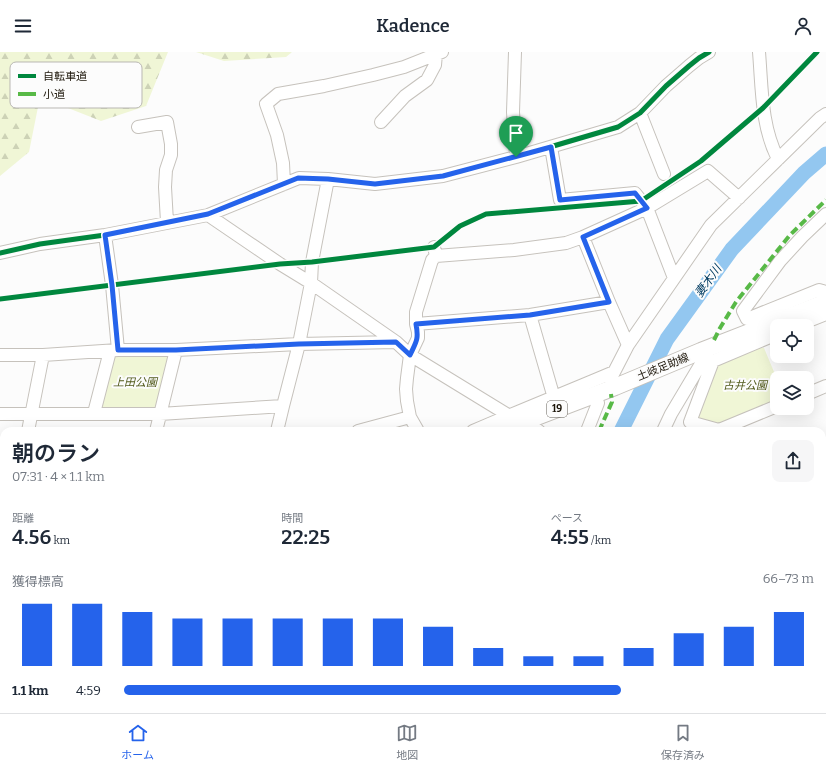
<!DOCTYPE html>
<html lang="ja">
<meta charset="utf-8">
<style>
:root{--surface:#fff;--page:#f6f6f7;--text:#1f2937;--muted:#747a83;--line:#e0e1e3;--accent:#2563eb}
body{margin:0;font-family:Bitter,"Noto Sans JP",serif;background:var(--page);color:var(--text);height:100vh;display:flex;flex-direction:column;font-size:15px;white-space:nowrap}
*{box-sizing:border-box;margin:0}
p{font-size:13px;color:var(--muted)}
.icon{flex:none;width:22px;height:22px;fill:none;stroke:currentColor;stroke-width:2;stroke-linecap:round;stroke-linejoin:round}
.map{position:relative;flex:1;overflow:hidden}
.side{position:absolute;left:0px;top:375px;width:826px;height:286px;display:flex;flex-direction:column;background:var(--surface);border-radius:12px 12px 0 0;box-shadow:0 4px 16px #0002}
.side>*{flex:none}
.tools{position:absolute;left:770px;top:267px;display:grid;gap:8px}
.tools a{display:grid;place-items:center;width:44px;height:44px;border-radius:8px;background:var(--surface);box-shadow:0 4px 16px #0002;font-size:20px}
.pin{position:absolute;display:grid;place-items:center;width:34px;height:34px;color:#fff;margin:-41px -17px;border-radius:50% 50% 50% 0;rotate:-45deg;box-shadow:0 0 4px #0007}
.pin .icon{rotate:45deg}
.round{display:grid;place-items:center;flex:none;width:42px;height:42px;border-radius:8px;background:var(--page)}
.headline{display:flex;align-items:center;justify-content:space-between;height:68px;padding:0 12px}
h1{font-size:22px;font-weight:600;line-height:30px}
.figures{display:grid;grid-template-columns:repeat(3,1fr);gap:6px;height:68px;padding:4px 12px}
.figures div{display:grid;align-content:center}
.figures b{font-size:20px;font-weight:600}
.figures small{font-size:11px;font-weight:400}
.figures p{font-size:11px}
.chart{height:112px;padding:8px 12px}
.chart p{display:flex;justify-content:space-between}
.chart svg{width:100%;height:72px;margin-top:4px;stroke:var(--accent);stroke-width:6}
ul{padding:0 12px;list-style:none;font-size:13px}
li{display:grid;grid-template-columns:64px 48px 1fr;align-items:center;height:30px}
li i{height:10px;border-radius:5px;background:var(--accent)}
header{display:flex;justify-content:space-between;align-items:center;height:52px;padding:0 12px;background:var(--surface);font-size:18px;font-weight:600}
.tab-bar{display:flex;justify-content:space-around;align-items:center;height:56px;border-top:1px solid var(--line);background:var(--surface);font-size:11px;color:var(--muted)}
.tab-bar a{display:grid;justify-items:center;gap:2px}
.tab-bar .on{color:var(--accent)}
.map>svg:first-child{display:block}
.forest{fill:url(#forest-firs)}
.park{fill:#f0f6d6}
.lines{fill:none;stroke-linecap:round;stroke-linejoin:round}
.river{stroke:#93c7f0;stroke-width:15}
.minor-casing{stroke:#c6c2bc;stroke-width:14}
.major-casing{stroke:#c6c2bc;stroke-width:18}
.minor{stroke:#fff;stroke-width:12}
.major{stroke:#fff;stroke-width:16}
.quiet{stroke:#58b947;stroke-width:4;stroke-dasharray:8 4;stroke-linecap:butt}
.cycleway-casing{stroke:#fcfcfc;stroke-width:8}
.cycleway{stroke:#00873e;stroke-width:5}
.route-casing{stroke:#fff;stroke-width:8}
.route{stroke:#2563eb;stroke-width:5}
.labels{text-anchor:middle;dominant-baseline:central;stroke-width:4;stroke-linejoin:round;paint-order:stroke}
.shield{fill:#fcfcfc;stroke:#5f5a52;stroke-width:1}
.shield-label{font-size:10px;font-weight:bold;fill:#1c1509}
.street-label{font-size:11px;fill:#1c1509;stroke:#fcfcfc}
.park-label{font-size:11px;font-style:italic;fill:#525b1c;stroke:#fcfcfc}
.water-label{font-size:12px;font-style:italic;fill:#003b61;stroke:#fcfcfc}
.key{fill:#fcfcfc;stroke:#b9b7b3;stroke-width:1}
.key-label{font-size:11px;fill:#1c1509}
</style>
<header><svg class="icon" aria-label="menu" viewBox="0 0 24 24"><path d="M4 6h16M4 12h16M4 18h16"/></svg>Kadence<svg class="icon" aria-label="person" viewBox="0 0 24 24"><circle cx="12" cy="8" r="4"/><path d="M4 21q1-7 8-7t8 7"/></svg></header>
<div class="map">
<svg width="826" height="661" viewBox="0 0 826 661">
<defs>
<pattern id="forest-firs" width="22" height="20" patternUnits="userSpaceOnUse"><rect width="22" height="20" fill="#f0f6d6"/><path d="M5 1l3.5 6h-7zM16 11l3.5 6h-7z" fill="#cdd2b6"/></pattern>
</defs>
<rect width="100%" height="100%" fill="#fcfcfc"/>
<!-- forest -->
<path class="forest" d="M0,0H168L146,54L101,69L40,45L29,100L0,124Z
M196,0H292L286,5L224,9Z
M642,657H770L771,661H637Z"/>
<!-- park -->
<path class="park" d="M761,295L764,296L777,327V350L719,374L696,368L717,314Z
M172,300L157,357L100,358L111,304Z"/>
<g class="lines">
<!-- river -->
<path class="river" d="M621,379L667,287L732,197L804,121L826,102
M7,657L19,661
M508,661L510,657"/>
<!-- minor casing -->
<g class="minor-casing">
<path id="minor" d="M515,0L513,60L516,105
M759,0C762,36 761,74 778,107
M640,61L664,122
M381,70L405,44L427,28L435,13L436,2
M138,75L167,70L171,92V103L166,118L165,135L167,170
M551,95L560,148L635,141L647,156L674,226
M284,132L283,111L277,83L266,52L278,42L324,34L373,23L404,15L442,0
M826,162L802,185L780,209L743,259L747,267L819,238L826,240
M208,163L280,212L311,231L396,290L410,303L508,363L515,368L518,372L532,375L539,379
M105,183L112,233L118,298
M583,185L647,156L708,119L739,146
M0,201L40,192L105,183L208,163L299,126L328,127L375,132L443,124L516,105L618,75L640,61L666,34L689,14L699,6L709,0
M436,204L514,198L566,191L583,185L609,250L628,293
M530,263L554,346
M416,272L530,263L609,250
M796,274L826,262
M777,282L713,309L690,370L719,378L777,354
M0,303H43L118,298H176L299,292L396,290
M611,326L628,293L711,173L820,66L826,62
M807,342L826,334
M94,361L110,299
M0,362H160L283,354
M28,379L43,303
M156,379L176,298
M277,379L283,354L299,292L311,231L312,210L328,127
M358,379L410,365
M418,379L410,365L407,349L406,337L407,326L410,303L418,286V280L416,272V260L432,208L436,204L434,195
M473,379C519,359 567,340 614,320
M587,379L598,351
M663,379L671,362L705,305L707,297
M822,429L826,428
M0,504L4,487
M822,527L826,524
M0,555L4,556
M822,579L826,583
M0,622L4,623
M90,657L101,661
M265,657L266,661
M337,657L338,661
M202,661L203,657
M384,661L393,657
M550,661L551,657
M791,661L793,657"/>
</g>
<!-- major casing -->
<g class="major-casing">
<path id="major" d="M500,379L615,335L701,299L826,250
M0,427L4,428"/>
</g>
<!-- minor -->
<use href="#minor" class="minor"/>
<!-- major -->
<use href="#major" class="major"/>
<!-- quiet -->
<path class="quiet" d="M714,288L720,276L736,250L790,183L826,148
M599,379L612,350L611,342
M409,661L418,657"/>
<!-- cycleway casing -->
<g class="cycleway-casing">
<path id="cycleway" d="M0,201L40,192L105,183L208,163L299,126L328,127L375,132L443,124L516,105L618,75L640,61L666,34L689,14L699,6L709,0
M0,247L280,212L312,210L434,195L460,174L486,162L641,149L701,109L763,56L817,0"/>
</g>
<!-- cycleway -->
<use href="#cycleway" class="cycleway"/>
</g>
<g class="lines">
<!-- route casing -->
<g class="route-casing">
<path id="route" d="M551,95L560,148L635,141L647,156L583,185L609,250L530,263L416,272C419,288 416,290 410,303L396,290L299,292L176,298H118L112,233L105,183L208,162L298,126L328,127L375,132L443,124Z"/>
</g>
<!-- route -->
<use href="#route" class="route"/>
</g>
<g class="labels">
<!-- shield labels -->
<rect class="shield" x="547" y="349" width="20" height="16" rx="3"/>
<g class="shield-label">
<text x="557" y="357">19</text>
</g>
<!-- street labels -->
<g class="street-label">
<text transform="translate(663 315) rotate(-22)">土岐足助線</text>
</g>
<!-- park labels -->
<g class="park-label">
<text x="135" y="330">上田公園</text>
<text x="745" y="333">古井公園</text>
</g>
<!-- water labels -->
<g class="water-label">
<text transform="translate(708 229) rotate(-54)">妻木川</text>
</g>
</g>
<!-- legend -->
<rect x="10" y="10" width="132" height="46" rx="6" class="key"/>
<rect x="18" y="22" width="18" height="4" fill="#00873e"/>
<rect x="18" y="40" width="18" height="4" fill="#58b947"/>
<g class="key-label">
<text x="43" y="28">自転車道</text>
<text x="43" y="46">小道</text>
</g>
</svg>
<div class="tools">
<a><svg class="icon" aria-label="locate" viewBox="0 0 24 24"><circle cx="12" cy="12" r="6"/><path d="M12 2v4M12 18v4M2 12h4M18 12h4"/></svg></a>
<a><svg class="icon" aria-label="layers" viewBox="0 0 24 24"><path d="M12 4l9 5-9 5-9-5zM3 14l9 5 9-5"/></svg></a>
</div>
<div class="pin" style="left:516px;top:105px;background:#1e9e55"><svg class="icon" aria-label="arrive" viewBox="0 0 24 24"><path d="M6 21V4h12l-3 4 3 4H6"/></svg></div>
<section class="side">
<div class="headline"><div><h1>朝のラン</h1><p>07:31 · 4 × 1.1 km</p></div><a class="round"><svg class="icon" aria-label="share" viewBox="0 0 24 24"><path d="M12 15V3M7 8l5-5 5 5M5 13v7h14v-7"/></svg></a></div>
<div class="figures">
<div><p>距離</p><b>4.56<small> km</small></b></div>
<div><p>時間</p><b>22:25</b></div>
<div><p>ペース</p><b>4:55<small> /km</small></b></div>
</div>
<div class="chart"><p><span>獲得標高</span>66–73 m</p>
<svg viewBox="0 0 160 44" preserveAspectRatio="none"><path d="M5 44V6M15 44V6M25 44V11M35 44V15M45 44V15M55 44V15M65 44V15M75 44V15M85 44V20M95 44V33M105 44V38M115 44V38M125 44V33M135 44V24M145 44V20M155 44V11"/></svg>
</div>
<ul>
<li><b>1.1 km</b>4:59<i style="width:72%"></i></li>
</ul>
</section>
</div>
<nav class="tab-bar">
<a class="on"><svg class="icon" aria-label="home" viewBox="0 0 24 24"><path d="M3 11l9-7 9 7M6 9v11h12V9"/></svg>ホーム</a>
<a><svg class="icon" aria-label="map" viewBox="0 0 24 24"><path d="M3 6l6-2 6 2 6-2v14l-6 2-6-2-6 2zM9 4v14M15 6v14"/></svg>地図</a>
<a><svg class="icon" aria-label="saved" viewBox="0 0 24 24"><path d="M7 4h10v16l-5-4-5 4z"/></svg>保存済み</a>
</nav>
